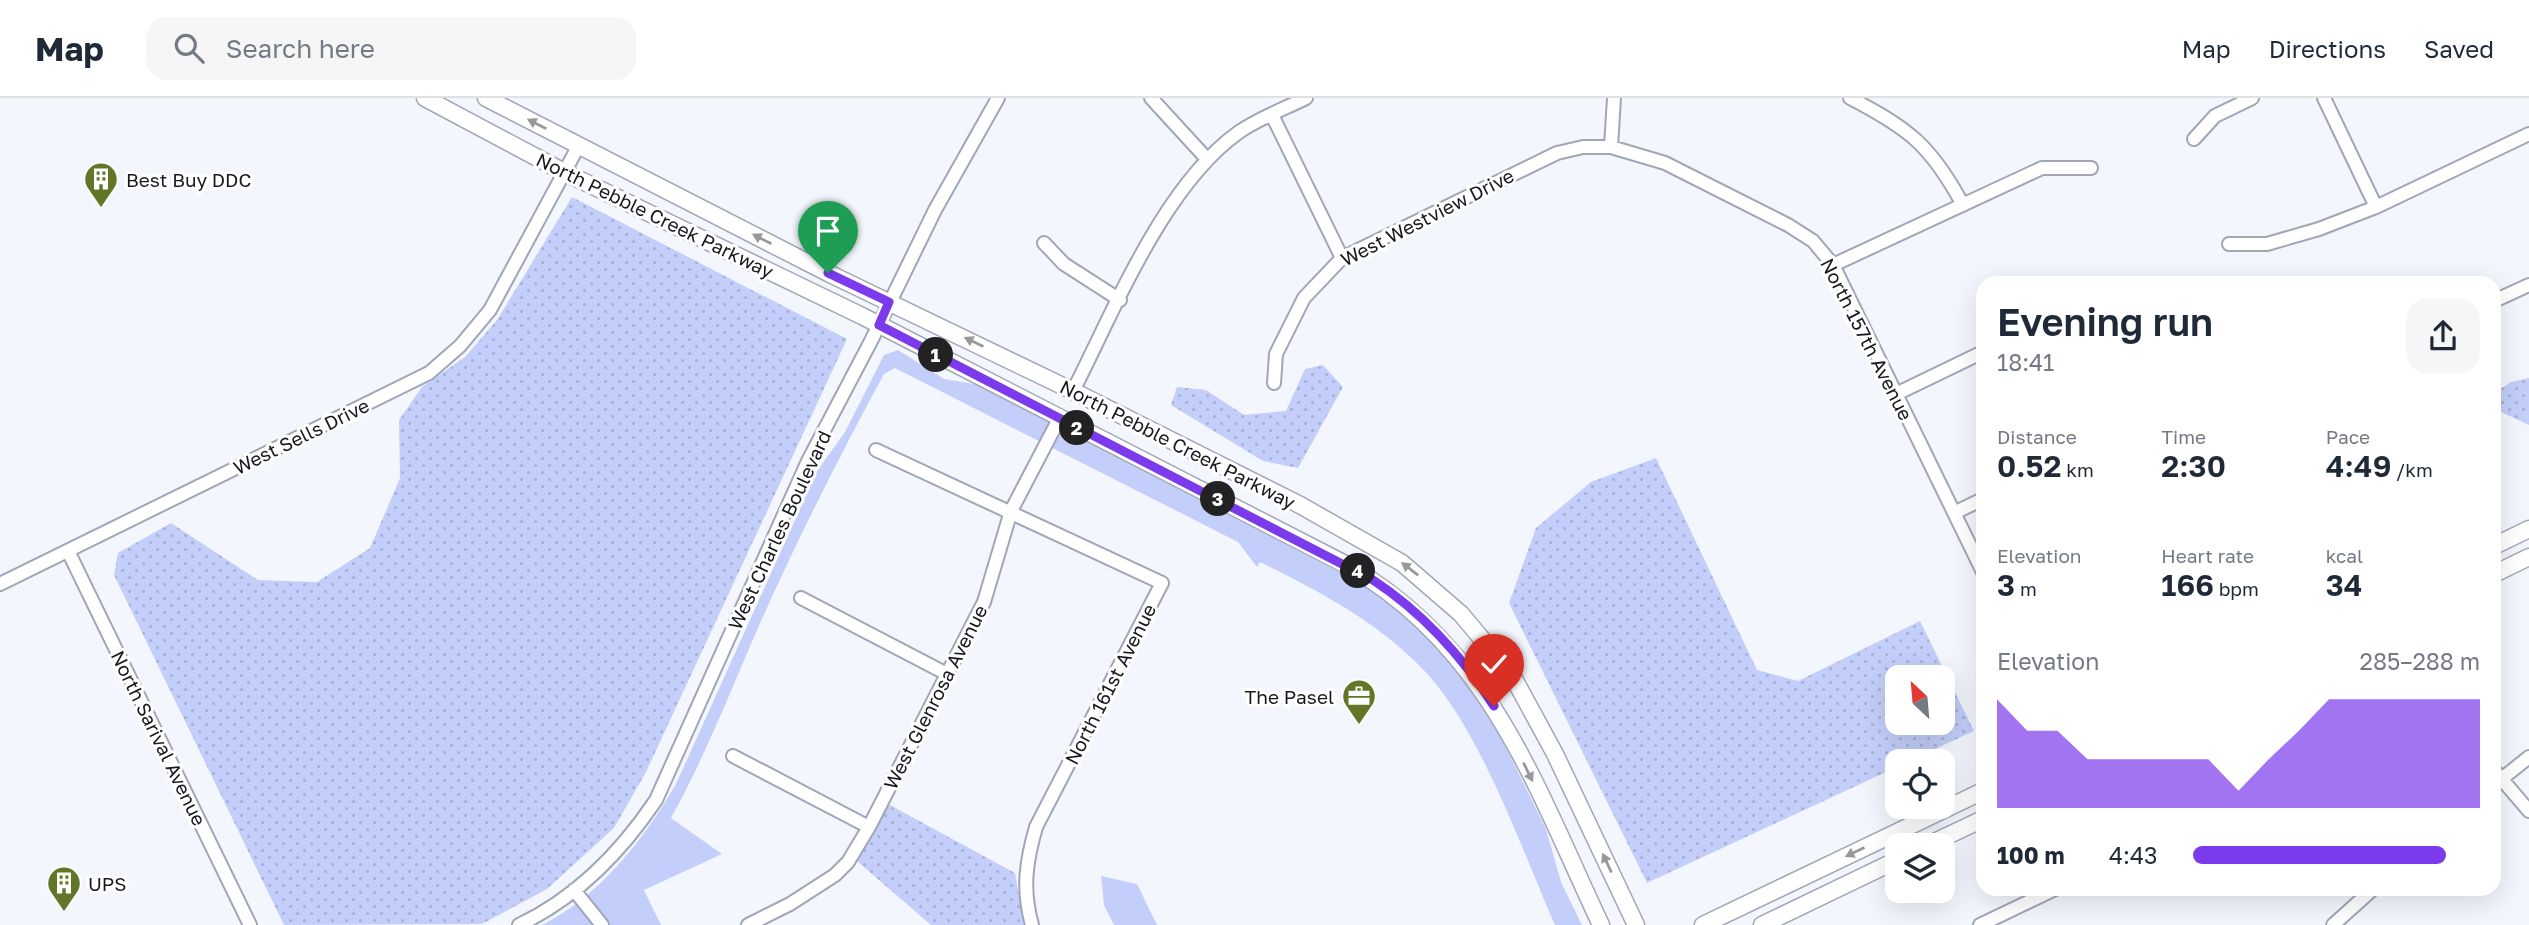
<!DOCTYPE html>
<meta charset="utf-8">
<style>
:root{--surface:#fff;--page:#f6f6f7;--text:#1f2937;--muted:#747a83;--line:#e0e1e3;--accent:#7c3aed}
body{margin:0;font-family:"Golos Text",sans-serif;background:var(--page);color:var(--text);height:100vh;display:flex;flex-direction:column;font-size:26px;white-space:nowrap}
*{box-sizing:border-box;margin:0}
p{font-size:23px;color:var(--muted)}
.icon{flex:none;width:38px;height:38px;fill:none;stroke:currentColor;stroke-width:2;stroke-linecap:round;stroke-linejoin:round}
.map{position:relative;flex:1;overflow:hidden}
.sheet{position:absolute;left:1976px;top:178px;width:525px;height:620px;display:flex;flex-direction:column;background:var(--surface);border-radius:21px;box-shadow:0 7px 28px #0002}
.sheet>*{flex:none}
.needle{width:46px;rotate:334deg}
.buttons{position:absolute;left:1885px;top:567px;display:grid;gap:14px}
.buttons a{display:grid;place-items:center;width:70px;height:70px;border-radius:14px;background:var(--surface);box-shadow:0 7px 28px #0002;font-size:35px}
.pin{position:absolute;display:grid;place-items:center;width:60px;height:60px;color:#fff;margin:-72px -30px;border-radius:50% 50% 50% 0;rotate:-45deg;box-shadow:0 0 7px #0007}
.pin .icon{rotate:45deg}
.km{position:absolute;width:35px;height:35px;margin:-18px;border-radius:50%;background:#222;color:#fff;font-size:19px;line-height:35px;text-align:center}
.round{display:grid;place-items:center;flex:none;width:74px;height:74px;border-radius:21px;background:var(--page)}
.overview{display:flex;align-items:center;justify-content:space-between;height:119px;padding:0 21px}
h1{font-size:38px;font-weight:600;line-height:52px}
.figures{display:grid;grid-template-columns:repeat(3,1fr);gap:10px;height:119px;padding:7px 21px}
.figures div{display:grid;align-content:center}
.figures b{font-size:30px;font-weight:600}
.figures small{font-size:19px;font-weight:400}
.figures p{font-size:19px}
.chart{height:196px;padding:14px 21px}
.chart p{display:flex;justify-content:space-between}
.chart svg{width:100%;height:126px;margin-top:7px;fill:var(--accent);opacity:.7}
ul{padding:0 21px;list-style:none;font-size:23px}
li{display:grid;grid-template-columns:112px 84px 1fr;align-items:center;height:52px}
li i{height:18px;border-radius:9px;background:var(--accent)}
header{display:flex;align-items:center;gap:42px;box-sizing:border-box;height:98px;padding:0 35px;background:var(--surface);border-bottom:2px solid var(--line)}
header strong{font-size:33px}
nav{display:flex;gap:38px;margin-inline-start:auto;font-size:24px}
.search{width:490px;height:63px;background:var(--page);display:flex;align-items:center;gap:18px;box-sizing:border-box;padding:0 24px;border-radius:21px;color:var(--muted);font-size:26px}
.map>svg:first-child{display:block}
.grass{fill:url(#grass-dots);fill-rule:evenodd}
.garden{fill:#c3cffa}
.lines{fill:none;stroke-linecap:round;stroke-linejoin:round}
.minor-casing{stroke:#a1a6b6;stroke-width:16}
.major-casing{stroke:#a1a6b6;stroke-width:19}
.minor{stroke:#fff;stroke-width:12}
.major{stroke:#fff;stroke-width:16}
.oneway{fill:#97989a}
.route-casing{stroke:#fff;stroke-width:14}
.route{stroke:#7c3aed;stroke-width:9}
.labels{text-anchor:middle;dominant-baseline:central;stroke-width:6;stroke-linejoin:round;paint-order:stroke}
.poi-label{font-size:19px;fill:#17191f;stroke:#fff;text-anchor:start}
.street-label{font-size:19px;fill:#17191f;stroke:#fff}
</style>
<header>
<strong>Map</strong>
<div class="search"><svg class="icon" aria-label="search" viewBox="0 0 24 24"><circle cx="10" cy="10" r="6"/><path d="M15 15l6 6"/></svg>Search here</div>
<nav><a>Map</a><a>Directions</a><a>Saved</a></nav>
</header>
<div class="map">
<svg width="2529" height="827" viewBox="0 0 2529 827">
<defs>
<pattern id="grass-dots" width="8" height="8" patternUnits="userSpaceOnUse" patternTransform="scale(1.75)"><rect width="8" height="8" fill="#c3cffa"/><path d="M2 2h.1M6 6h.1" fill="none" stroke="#a7b1d6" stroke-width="1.8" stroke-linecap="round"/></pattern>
</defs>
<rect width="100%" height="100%" fill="#f4f6fd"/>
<!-- grass -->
<path class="grass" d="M572,99L847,241L646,674L614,730L547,791L482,826L284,827L114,477L118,455L171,425L258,482L317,484L370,450L400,380L399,322L422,289L465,259L497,222Z
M1323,267L1343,289L1298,370L1263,363L1171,307L1177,289L1206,292L1244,317L1286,313L1305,271Z
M2529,280V327L2497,312L2494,295L2511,284Z
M1656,360L1757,572L1798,583L1920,523L1974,633L1909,663H1897V669L1647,785L1509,505L1536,430L1591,384ZM1897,579H1942V625H1897Z
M888,706L1015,775L1024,827H931L857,763Z"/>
<!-- garden -->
<path class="garden" d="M898,252L944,281L975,286L1373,491L1410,521L1449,559L1494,625L1546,731L1561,784L1582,827H1555C1522,752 1484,642 1431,580C1384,527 1323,495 1260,464L1257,469L1238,444L895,270L884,276C840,357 799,438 761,523C732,589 706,657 671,720L722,756L644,792L661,827H542C600,798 644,741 676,686L817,373L845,334L884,257Z
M1101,778L1137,786L1157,827H1114L1104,807Z"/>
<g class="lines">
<!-- minor casing -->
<g class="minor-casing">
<path id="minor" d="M1151,0L1207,61
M1850,0C1910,31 1931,48 1963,107
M2324,0L2376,109
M1272,17L1342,160
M2194,41L2215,18L2252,0
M1611,49L1614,0
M1044,145L1064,166L1120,202
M2229,146H2267L2319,131L2376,109L2529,36
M1833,167L2042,70H2091
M2494,203L2529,187
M1274,285L1276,256L1304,200L1342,160L1557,55L1583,49H1611L1665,65L1788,127L1813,143L1833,167L1983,474
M1073,293C1115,211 1163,88 1239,34C1259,20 1284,11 1306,0
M1896,296L1983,254
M876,352L1162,485L1036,729C1026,764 1022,791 1032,827
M1954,415L1983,401
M68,453L250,827
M0,486L429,275L460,248L490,212L579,47
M801,500L947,576
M733,658L869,729
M2494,672L2529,713
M2494,687L2529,659
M574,792L602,827
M519,827C576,800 621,754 656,702L808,363L871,243L935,112L998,0
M748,827L790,806L835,777L848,764L869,729L984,504L1011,413L1059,321
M1980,827L2055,791
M2333,827L2373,791"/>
</g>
<!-- major casing -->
<g class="major-casing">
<path id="major" d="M425,0L564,74L862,218L1347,467C1489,548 1535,687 1601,827
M486,0L828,175L1073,293L1300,407L1402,465L1461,516L1512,577L1555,656L1636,827
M2494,448L2529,431
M2494,476L2529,459
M1928,747L1983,721
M1703,827L1983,693
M1762,827L1897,762"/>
</g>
<!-- minor -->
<use href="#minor" class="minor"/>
<!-- major -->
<use href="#major" class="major"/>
</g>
<!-- one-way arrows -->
<defs><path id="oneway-solid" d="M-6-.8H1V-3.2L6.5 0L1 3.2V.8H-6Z" transform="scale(1.75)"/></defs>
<g class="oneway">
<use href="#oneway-solid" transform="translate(537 26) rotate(-153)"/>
<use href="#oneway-solid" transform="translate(762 141) rotate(-153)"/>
<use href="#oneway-solid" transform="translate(974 244) rotate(-154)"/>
<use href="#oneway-solid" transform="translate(1410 471) rotate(-142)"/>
<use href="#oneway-solid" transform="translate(1528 674) rotate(64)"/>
<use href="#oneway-solid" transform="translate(1855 754) rotate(154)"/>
<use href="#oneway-solid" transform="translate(1607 765) rotate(-115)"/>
</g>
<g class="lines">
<!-- route casing -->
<g class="route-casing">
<path id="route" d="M828,175L889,204L879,227L1373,482C1423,515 1462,558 1494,608"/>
</g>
<!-- route -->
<use href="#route" class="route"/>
</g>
<!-- icons -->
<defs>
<g id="building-pin" transform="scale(1.75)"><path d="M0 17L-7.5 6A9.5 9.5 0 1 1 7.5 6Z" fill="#617626" stroke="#fff"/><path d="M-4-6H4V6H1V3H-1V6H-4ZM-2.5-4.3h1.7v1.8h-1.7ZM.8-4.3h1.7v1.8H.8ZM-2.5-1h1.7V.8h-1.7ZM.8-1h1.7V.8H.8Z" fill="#fff"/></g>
<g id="office-pin" transform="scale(1.75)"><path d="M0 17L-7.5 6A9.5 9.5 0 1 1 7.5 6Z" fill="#617626" stroke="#fff"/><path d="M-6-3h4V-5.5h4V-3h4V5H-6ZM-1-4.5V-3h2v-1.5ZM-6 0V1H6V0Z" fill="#fff"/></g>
</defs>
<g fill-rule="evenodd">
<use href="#building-pin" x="101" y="81"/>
<use href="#office-pin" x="1359" y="598"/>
<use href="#building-pin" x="64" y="785"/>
</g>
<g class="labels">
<!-- poi labels -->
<g class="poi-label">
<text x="126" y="81">Best Buy DDC</text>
<text x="1334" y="598" text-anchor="end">The Pasel</text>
<text x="88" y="785">UPS</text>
</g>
<!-- street labels -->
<g class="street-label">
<text transform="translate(655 117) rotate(26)">North Pebble Creek Parkway</text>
<text transform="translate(1427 119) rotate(-27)">West Westview Drive</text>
<text transform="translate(1867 241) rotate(63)">North 157th Avenue</text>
<text transform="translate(301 338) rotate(-26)">West Sells Drive</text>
<text transform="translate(1178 346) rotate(27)">North Pebble Creek Parkway</text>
<text transform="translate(779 432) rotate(-65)">West Charles Boulevard</text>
<text transform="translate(1110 586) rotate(-63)">North 161st Avenue</text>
<text transform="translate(935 599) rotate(-63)">West Glenrosa Avenue</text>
<text transform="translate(159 640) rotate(64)">North Sarival Avenue</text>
</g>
</g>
</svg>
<div class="buttons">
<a><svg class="needle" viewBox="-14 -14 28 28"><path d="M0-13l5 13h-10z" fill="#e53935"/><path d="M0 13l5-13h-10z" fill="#747a83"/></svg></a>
<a><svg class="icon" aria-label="locate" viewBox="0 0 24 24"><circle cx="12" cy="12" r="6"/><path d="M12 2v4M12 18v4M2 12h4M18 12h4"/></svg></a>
<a><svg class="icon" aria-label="layers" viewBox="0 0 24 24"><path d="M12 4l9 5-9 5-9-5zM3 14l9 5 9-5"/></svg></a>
</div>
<div class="pin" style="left:828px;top:175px;background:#1e9e55"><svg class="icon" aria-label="arrive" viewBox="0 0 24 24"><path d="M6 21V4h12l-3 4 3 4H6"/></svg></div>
<div class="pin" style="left:1494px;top:608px;background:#d93025"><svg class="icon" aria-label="check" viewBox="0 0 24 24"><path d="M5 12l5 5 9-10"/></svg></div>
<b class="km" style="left:936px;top:257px">1</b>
<b class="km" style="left:1077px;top:330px">2</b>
<b class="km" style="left:1218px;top:401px">3</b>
<b class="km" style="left:1358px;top:473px">4</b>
<section class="sheet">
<div class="overview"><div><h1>Evening run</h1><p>18:41</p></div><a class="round"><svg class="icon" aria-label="share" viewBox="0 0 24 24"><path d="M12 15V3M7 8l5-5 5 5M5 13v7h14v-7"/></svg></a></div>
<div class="figures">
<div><p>Distance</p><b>0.52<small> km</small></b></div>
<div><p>Time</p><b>2:30</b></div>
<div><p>Pace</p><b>4:49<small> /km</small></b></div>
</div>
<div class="figures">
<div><p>Elevation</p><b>3<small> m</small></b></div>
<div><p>Heart rate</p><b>166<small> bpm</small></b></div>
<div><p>kcal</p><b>34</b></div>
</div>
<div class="chart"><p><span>Elevation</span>285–288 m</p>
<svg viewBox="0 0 160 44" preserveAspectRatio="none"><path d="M0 44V6L10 17L20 17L30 27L40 27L50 27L60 27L70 27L80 38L90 27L100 17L110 6L120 6L130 6L140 6L150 6L160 6V44z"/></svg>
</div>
<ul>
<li><b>100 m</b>4:43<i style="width:88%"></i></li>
</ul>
</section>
</div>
